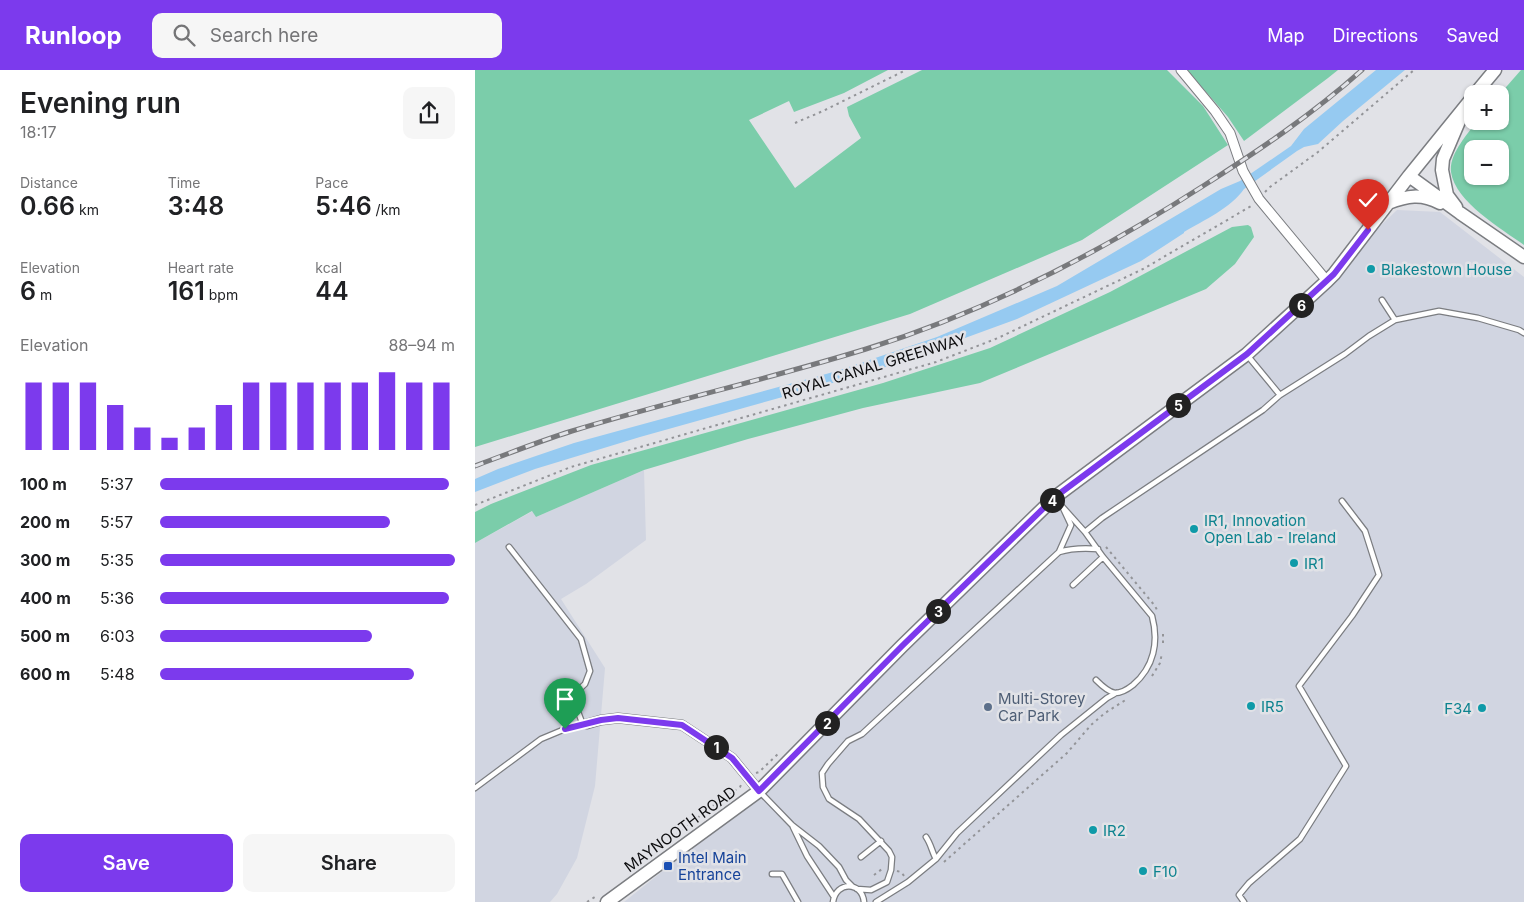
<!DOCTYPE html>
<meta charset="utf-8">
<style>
:root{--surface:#fff;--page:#f6f6f6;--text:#202124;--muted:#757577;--accent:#7c3aed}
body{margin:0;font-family:Inter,sans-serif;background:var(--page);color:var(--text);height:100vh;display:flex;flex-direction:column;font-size:19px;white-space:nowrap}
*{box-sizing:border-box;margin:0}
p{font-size:16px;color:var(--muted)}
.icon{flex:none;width:28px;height:28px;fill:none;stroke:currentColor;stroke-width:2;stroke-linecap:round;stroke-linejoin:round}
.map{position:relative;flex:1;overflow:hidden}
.drawer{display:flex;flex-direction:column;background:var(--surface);width:475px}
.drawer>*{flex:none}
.buttons{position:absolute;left:989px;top:15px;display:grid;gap:10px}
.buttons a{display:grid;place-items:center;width:45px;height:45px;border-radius:10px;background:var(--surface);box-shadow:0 1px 4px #0004;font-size:25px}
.pin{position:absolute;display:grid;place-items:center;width:42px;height:42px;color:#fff;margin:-51px -21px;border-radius:50% 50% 50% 0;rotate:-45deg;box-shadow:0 0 5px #0007}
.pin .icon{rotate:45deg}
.km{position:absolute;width:25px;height:25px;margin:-12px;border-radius:50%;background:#222;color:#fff;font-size:14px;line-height:25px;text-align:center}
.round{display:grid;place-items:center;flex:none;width:52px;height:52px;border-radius:10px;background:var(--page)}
.summary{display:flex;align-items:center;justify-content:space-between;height:85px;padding:0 20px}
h1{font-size:28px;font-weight:600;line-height:38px}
.metrics{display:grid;grid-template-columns:repeat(3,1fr);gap:8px;height:85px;padding:5px 20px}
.metrics div{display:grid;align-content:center}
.metrics b{font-size:25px;font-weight:600}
.metrics small{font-size:14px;font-weight:400}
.metrics p{font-size:14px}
.chart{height:140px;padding:10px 20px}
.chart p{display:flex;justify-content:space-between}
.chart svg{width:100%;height:90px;margin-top:5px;stroke:var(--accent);stroke-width:6}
.action{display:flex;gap:10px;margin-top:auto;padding:10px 20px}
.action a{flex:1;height:58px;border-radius:10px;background:var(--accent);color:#fff;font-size:20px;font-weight:600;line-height:58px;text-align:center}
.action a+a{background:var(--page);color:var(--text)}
ul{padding:0 20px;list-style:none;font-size:16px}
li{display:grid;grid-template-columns:80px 60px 1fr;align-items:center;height:38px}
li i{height:12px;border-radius:6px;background:var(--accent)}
header{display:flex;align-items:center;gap:30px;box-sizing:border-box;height:70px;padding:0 25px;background:var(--accent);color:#fff}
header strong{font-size:24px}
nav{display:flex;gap:28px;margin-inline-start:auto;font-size:18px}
.search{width:350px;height:45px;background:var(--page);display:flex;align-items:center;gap:12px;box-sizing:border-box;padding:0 18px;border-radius:10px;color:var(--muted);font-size:19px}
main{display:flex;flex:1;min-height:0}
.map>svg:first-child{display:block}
.built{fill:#d1d5e1}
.green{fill:#7bcdaa;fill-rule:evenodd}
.water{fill:#96caf1}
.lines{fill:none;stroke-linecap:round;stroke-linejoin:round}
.lane-casing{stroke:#7b7d81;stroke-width:7}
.street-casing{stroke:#7b7d81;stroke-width:11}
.secondary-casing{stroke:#7b7d81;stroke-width:15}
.path{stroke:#939498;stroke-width:2;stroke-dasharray:2.5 4;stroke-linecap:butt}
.lane{stroke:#fff;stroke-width:4.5}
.street{stroke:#fff;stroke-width:9}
.secondary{stroke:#fff;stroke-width:12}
.rail-casing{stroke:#78797c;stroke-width:5}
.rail{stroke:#e1e2e7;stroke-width:3;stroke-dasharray:9;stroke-linecap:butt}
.route-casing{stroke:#fff;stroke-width:10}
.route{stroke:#7c3aed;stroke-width:6}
.culture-dot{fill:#0f9aa8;stroke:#e1e2e7;stroke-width:2}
.service-dot{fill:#5c6f8a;stroke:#e1e2e7;stroke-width:2}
.transit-dot{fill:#1a4fb4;stroke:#e1e2e7;stroke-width:2}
.labels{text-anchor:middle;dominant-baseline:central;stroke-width:5;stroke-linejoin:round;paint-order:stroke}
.culture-label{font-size:15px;fill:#0d838f;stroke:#e1e2e7;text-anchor:start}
.street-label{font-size:15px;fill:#0c0c0e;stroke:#e1e2e7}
.service-label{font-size:15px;fill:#4e5e75;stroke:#e1e2e7;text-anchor:start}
.transit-label{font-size:15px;fill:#164399;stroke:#e1e2e7;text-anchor:start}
</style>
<header>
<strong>Runloop</strong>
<div class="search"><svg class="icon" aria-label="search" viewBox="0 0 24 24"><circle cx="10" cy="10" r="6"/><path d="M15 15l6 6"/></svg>Search here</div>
<nav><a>Map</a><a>Directions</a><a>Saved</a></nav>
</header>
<main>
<section class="drawer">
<div class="summary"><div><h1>Evening run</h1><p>18:17</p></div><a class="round"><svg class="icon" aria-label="share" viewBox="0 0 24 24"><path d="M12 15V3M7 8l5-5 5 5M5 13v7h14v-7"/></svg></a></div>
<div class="metrics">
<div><p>Distance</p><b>0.66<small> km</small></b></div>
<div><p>Time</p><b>3:48</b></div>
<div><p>Pace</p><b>5:46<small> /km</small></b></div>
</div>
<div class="metrics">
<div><p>Elevation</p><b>6<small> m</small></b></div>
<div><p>Heart rate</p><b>161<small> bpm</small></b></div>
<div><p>kcal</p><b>44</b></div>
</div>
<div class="chart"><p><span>Elevation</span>88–94 m</p>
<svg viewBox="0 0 160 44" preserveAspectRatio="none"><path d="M5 44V11M15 44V11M25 44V11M35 44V22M45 44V33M55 44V38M65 44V33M75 44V22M85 44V11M95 44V11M105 44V11M115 44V11M125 44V11M135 44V6M145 44V11M155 44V11"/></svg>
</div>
<ul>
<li><b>100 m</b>5:37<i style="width:98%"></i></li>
<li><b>200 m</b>5:57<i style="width:78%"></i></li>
<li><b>300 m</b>5:35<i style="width:100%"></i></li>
<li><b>400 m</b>5:36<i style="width:98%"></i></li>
<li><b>500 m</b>6:03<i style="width:72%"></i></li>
<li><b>600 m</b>5:48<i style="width:86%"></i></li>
</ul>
<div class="action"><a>Save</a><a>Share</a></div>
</section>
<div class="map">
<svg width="1049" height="832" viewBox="0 0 1049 832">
<rect width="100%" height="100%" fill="#e1e2e7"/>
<!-- built -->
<path class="built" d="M922,140L965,142L1049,207V832H149L248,753L578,425L778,278Z
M169,400L171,470L111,514L86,529L130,598L120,716L102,788L82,824L75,832H0V473L58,441L61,447Z"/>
<!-- green -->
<path class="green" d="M0,0H413L369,23L319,42L314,31L274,50L320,118L386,68L374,46L372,37L447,0H692L728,36L753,75L607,170L435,244L0,377Z
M712,0H863L853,8L769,71L753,47Z
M1046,0H1049V175C1027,159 980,132 976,102C974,84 992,65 1002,51H1025V24ZM998,79H1025V106H998Z
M773,155L776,157L779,167L760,194L731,219L505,313L388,338L273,369L169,400L61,447L57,441L0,473V442L16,434L116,395L408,313L515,278L635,222L757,157Z"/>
<!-- water -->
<path class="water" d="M901,0H930L868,51L843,74L829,77L822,81L769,119C756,138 729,150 709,162V163L666,191L542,249L397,302L165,367L60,399L0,422V409L23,399L99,373L362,301L462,267L582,216L746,119L765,111L816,76L829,59Z"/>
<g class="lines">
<!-- lane casing -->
<g class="lane-casing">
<path id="lane" d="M907,230L920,250
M772,285L805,325L870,284L894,266L920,250L964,241L1003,248L1044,260L1049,263
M584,433L610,462
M34,477L106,569L115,601L110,614L97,626L108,655L111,654
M584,482L596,455L588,438
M598,515L628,487
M621,610C626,615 633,622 640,623C647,623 653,619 658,615C679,597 684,572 677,546L628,487L610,462L627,448L788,340L805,325
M0,718L66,669L90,659L108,655
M285,722L317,755L344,776L364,797L371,810L378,817
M318,757L332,786L359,827
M451,767C456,774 457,782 461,789
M386,787L406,771
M297,804H307L323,832
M382,819L396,820L412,812L416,800L417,787L414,781L384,749L354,729L348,717L347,703L353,694L373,671L387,664L584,482C597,478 610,478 623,479
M358,832C361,811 387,811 389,832
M401,832L433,812L461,789L482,763L586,665L632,628L641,623
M769,832L764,825L774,813L825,769L871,696L824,616L877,546L904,505L890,461L867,431"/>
</g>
<!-- street casing -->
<g class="street-casing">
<path id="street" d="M706,0L740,41L755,63L768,101L784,129L852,211
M112,654L126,650L143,648L207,655L257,688L284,721"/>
</g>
<!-- secondary casing -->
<g class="secondary-casing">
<path id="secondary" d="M1000,24L1020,0
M934,106L985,143L1049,187
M913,133C932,126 946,123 965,133
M981,137L972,125L967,100L968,89L985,49
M132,832L284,721L427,576L580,427L772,284L852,211L859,204L934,106L998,27"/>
</g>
<!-- path -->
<path class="path" d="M320,53L348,41L431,0
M790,122L795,117L843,82L939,0
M0,435L96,397L461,292L523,268L668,199L778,135
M631,477L680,536L682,540
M688,573V561
M677,606L685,593L687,583
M281,703L284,702L304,683
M192,772L236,737L265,717L267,713
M469,792L592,683L616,655L630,643L652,629
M422,801L426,802L430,807
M399,805L407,799H410
M112,832L123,825"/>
<!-- lane -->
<use href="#lane" class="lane"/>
<!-- street -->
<use href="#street" class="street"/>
<!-- secondary -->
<use href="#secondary" class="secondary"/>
<!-- rail casing -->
<g class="rail-casing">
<path id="rail" d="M0,396C32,384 65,371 97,361C195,331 294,309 391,279C510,242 624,183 728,116C783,81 838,44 887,0"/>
</g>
<!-- rail -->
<use href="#rail" class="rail"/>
</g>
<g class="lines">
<!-- route casing -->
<g class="route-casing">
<path id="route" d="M90,659L126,650L143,648L207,655L257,688L284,721L427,576L580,427L772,284L859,204L893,160"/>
</g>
<!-- route -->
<use href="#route" class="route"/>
</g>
<!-- markers -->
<g class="culture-dot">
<circle cx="896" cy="199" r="5"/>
<circle cx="719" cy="459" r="5"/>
<circle cx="819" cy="493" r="5"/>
<circle cx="776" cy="636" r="5"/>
<circle cx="1007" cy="638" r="5"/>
<circle cx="618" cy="760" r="5"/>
<circle cx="668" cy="801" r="5"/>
</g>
<circle class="service-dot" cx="513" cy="637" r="5"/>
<rect class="transit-dot" x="188" y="791" width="10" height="10" rx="2.5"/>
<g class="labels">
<!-- culture labels -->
<g class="culture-label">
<text x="906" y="199">Blakestown House</text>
<text x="729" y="450">IR1, Innovation<tspan x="729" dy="17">Open Lab - Ireland</tspan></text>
<text x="829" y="493">IR1</text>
<text x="786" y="636">IR5</text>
<text x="997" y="638" text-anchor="end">F34</text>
<text x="628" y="760">IR2</text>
<text x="678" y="801">F10</text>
</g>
<!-- street labels -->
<g class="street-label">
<text transform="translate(399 296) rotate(-17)">ROYAL CANAL GREENWAY</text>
<text transform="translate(205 759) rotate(-36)">MAYNOOTH ROAD</text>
</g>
<!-- service labels -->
<g class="service-label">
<text x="523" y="628">Multi-Storey<tspan x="523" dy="17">Car Park</tspan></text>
</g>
<!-- transit labels -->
<g class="transit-label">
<text x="203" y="787">Intel Main<tspan x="203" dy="17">Entrance</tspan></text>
</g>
</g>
</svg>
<div class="buttons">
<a>+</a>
<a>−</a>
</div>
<div class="pin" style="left:90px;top:659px;background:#1e9e55"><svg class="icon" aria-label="arrive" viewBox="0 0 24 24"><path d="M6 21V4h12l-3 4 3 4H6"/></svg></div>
<div class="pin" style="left:893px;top:160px;background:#d93025"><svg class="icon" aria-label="check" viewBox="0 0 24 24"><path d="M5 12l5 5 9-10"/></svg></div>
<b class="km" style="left:241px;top:677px">1</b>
<b class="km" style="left:352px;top:653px">2</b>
<b class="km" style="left:463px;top:541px">3</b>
<b class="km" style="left:577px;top:430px">4</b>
<b class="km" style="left:703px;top:335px">5</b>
<b class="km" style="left:826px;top:235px">6</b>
</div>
</main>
